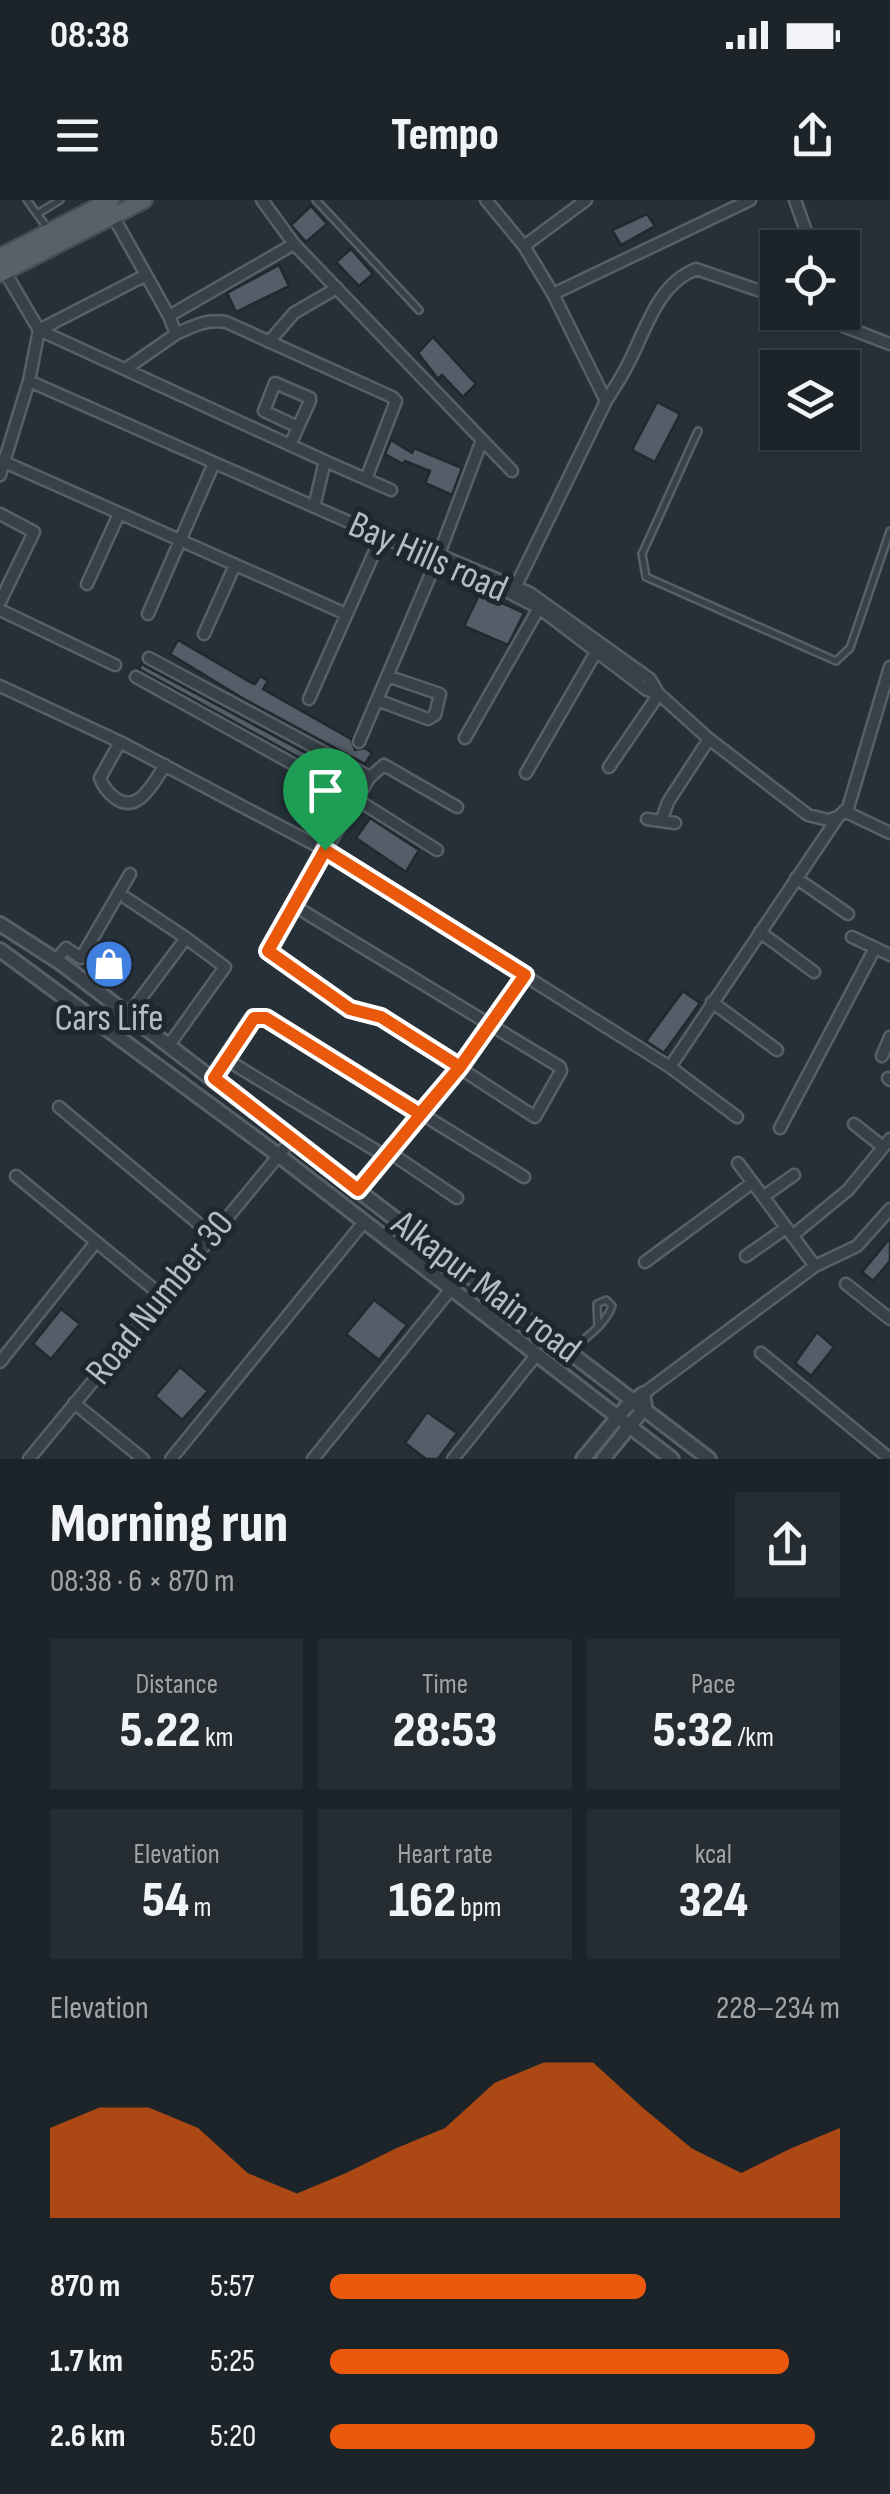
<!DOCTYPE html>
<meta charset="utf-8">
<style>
:root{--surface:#1c242a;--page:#252c32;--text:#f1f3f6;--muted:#a0a4a8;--line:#3a4147;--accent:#ea580c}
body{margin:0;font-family:"Sofia Sans Condensed",sans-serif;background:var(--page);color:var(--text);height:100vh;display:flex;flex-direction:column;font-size:38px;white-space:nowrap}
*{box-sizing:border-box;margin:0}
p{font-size:32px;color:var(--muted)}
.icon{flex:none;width:55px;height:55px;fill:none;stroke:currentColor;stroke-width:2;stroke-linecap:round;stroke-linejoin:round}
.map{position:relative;height:1259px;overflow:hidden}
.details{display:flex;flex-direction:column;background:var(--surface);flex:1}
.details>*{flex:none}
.controls{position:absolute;left:760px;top:30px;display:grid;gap:20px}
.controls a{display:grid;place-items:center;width:100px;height:100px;border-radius:0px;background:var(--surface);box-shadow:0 2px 8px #0004,0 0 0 2px var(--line);font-size:50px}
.pin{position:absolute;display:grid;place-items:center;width:85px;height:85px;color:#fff;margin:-102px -42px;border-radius:50% 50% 50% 0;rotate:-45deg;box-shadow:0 0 10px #0007}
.pin .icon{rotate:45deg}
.round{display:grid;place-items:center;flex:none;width:105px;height:105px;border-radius:0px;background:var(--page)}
.head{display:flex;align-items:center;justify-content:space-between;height:170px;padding:0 50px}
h1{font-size:55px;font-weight:800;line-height:75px}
.metrics{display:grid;grid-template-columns:repeat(3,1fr);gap:15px;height:170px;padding:10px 50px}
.metrics div{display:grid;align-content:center;border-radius:0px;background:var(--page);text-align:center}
.metrics b{font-size:50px;font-weight:800}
.metrics small{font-size:28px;font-weight:400}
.metrics p{font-size:28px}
.chart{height:280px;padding:20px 50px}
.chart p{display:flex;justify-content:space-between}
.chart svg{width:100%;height:180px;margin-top:10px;fill:var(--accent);opacity:.7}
ul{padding:0 50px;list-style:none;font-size:32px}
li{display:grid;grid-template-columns:160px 120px 1fr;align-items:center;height:75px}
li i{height:25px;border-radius:12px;background:var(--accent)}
.status{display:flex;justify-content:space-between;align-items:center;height:70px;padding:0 50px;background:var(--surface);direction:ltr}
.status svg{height:28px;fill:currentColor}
header{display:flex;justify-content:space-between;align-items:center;height:130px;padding:0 50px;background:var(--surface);font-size:45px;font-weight:800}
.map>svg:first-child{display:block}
.building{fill:#535e68;stroke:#202830;stroke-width:2.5}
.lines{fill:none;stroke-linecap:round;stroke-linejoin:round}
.service-casing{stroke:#575f67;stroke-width:10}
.minor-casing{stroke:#575f67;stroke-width:15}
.tertiary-casing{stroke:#575f67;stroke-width:18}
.primary-casing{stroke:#454d55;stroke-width:20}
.service{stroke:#384149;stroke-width:5}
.minor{stroke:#384149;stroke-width:10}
.tertiary{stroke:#384149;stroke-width:12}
.primary{stroke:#576169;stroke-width:15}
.route-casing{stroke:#fff;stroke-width:20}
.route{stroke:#ea580c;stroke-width:12}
.labels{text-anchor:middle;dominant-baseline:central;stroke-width:10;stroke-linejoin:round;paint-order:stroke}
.street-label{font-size:38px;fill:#b4bcc4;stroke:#1e262e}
.poi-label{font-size:38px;fill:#b4bcc4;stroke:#1e262e}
</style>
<div class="status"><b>08:38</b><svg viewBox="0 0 49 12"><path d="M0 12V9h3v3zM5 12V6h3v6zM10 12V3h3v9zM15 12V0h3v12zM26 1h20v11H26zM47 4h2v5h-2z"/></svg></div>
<header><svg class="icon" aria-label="menu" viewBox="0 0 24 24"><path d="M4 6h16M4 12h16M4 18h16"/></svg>Tempo<svg class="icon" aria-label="share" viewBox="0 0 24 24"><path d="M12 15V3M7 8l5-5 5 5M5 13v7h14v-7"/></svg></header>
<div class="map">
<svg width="890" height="1259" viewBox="0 0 890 1259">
<rect width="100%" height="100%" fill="#253038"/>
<!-- building -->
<path class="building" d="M311,6L327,24L306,42L291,25Z
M647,14L655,26L621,45L612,30Z
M351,49L373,74L359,86L336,62Z
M279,65L289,86L236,112L227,93Z
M433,137L476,184L463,197L442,175L438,179L418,153Z
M657,202L680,214L655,262L632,250Z
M391,240L412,253L414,248L462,268L452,295L425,283L430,271L405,261L403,264L385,254Z
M480,393L524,413L508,445L464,426Z
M178,440L252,483L255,484L260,476L268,481L263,489L351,539L355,550L365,548L372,553L365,564L244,499L170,454Z
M142,463L145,466L345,574L341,581L139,469Z
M370,618L419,650L406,672L356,638Z
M683,791L700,803L664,853L646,841Z
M890,1038V1061L873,1081L862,1072Z
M374,1100L407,1125L379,1160L346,1134Z
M61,1109L80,1124L51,1159L33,1144Z
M817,1132L834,1147L811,1176L795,1163Z
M180,1167L208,1191L182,1220L155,1196Z
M427,1212L457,1233L438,1259H426L405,1243Z"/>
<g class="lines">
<!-- service casing -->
<g class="service-casing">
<path id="service" d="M27,0L48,29
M316,0L419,110
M37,14L60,0
M698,231L642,354L646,377L836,461L850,448L890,331
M571,1151C585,1138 606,1124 612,1106L606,1100L597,1104L598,1127"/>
</g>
<!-- minor casing -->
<g class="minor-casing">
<path id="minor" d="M262,0L294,44L512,271
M486,0L524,46L553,94L606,201L512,394
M795,0L812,48
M113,16L169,116L176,134L127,168
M524,46L586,0
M5,72L39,130L325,261L314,307
M553,94L750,0
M830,112L843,126L890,144
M169,116L294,44
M39,130L146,75
M176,134C193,126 206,119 226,122L392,197L396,201L366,279
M269,142L294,113L337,88
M29,181L512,394L539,408L647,490L659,494L709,539L808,615L828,620L838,617
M606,201C613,190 621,178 627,166C646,131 656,85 696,69L778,97
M290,245L310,201V198L275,183L264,211L298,227
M0,260L346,414
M325,261L391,290
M0,275L29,181L39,130
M0,314L34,332L0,402
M435,353L530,393L650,479L658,493
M87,384L119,314
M0,410L115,465
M148,414L214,263
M204,434L235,365
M149,458L370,577
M136,477L356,599L437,650
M0,486L120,542L325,650L670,867L737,917
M309,499L382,335
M377,500L428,519L435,515L440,494L387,476
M465,538L539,408
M120,542L100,578C103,587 107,592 115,598C138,615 154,582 165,565
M359,542L436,362L482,240
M609,567L659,494
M526,573L596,452
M844,611L890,633
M647,619L675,623
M662,619L668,602L709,539
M796,678L848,714
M126,698L186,738
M298,703L268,747L271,754L351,809L381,817L535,917L561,871L560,867L301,710L298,703L299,693L370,577L384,565L457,607
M760,732L814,772
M852,737L890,755
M57,759L66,748L81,758L130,674
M712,802L777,850
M129,814L186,738L225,767L169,845
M882,856L890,837
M227,860L385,956
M670,867L838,617L848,608L890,467
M214,878L254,818H266L524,977
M888,878L890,880
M59,907L212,1035
M854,924L883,947
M780,928L875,748
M389,952L457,998
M738,963L815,1066
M16,976L162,1096
M358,990L460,867L525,775
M763,997L794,975
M792,1036L848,990L890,939
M746,1056L786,1028
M645,1062L752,983
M846,1084L890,1119
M761,1153L890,1259
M0,1162L96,1042
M643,1194L815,1066L857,1046L890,1009
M74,1203L143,1259
M29,1259L293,938
M171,1259L364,1022
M313,1259L451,1089
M453,1259L537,1154"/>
</g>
<!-- tertiary casing -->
<g class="tertiary-casing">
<path id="tertiary" d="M0,724L62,764L709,1259
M0,750L278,955L672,1259
M583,1259L626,1207L643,1194L645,1207L603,1259"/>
</g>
<!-- primary casing -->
<g class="primary-casing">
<path id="primary" d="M0,57L111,0
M0,74L144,0"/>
</g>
<!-- service -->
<use href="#service" class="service"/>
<!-- minor -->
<use href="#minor" class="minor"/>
<!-- tertiary -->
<use href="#tertiary" class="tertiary"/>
<!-- primary -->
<use href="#primary" class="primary"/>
</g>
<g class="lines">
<!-- route casing -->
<g class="route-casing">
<path id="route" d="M325,650L268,751L350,809L381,817L460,867L358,990L214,878L254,818H266L420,914L460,867L525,775L325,650"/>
</g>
<!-- route -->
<use href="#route" class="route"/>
</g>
<!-- icons -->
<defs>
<g id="shop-disc" transform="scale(2.5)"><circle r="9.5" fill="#3f7fe0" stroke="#1e262e"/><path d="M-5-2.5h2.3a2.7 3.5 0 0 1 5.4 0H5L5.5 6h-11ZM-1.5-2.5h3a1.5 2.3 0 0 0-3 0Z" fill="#fff"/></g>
</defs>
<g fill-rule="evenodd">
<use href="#shop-disc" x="109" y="764"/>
</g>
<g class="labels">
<!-- street labels -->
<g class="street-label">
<text transform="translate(428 357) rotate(24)">Bay Hills road</text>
<text transform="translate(486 1087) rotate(37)">Alkapur Main road</text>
<text transform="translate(160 1098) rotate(-51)">Road Number 30</text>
</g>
<!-- poi labels -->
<g class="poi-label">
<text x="109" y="818">Cars Life</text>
</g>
</g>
</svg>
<div class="controls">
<a><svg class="icon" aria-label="locate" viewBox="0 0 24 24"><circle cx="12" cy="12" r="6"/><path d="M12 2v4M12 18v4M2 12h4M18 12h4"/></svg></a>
<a><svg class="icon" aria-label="layers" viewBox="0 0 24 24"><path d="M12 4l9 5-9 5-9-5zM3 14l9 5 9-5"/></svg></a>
</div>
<div class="pin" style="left:325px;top:650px;background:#1e9e55"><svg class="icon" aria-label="arrive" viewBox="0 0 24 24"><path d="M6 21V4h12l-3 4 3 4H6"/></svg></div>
</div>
<section class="details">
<div class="head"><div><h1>Morning run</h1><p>08:38 · 6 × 870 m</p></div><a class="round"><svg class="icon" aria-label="share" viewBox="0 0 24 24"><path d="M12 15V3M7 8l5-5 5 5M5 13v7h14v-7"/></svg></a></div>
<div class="metrics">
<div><p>Distance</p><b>5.22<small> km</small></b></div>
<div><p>Time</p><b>28:53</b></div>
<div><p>Pace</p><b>5:32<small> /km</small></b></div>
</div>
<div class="metrics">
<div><p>Elevation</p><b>54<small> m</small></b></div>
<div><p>Heart rate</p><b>162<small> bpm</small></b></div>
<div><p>kcal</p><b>324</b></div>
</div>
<div class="chart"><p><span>Elevation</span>228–234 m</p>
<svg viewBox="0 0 160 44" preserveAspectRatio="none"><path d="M0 44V22L10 17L20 17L30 22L40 33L50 38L60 33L70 27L80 22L90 11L100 6L110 6L120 17L130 27L140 33L150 27L160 22V44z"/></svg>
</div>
<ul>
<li><b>870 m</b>5:57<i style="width:62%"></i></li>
<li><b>1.7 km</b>5:25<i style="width:90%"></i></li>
<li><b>2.6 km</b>5:20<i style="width:95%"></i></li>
</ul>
</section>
